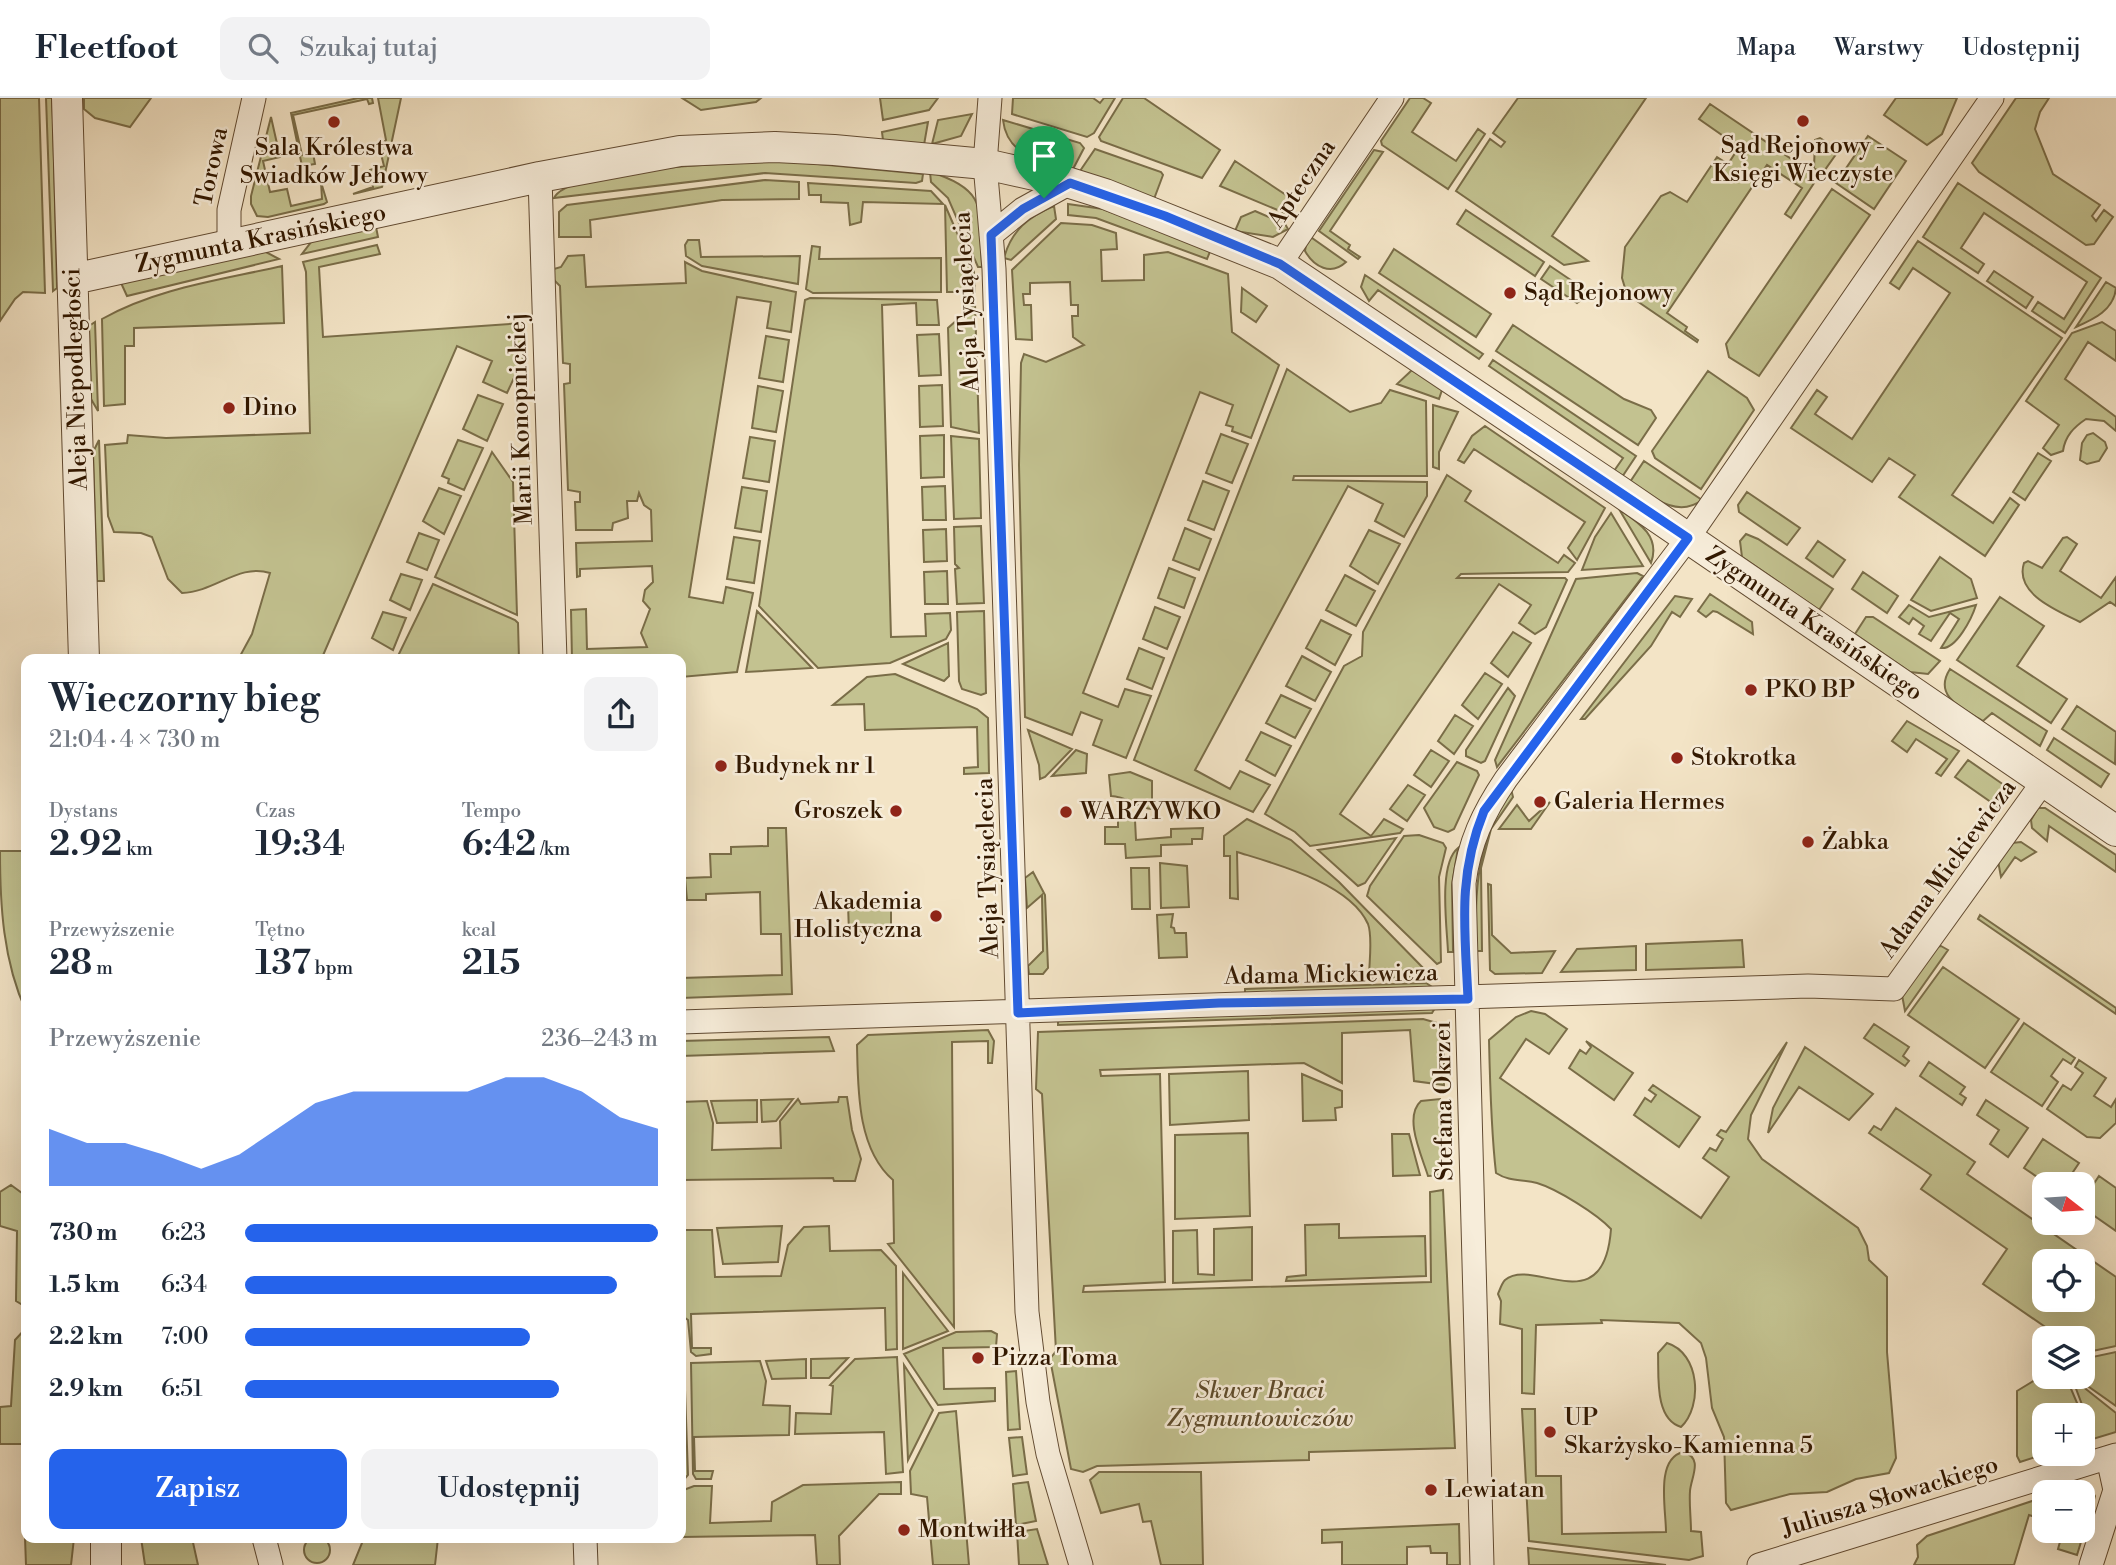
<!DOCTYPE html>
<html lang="pl">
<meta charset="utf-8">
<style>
:root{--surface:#fff;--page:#f2f2f3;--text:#1f2937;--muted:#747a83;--line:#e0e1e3;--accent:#2563eb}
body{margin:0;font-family:"Libre Bodoni",serif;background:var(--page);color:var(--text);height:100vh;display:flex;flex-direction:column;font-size:26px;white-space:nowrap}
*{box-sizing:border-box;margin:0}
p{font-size:23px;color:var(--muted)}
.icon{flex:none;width:38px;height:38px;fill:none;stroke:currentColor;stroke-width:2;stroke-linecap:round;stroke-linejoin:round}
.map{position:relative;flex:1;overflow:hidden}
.sheet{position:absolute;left:21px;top:556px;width:665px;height:889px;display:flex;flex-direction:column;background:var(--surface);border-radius:14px;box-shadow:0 7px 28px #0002}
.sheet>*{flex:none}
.needle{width:46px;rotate:107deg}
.tools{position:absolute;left:2032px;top:1074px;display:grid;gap:14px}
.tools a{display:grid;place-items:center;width:63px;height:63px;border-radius:14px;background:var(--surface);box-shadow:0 7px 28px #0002;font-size:35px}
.pin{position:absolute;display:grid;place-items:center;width:60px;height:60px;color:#fff;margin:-72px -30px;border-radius:50% 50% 50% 0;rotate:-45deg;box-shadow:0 0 7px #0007}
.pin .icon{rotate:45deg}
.round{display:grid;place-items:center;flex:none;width:74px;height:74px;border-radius:14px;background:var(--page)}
.overview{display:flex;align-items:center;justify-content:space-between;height:119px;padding:0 28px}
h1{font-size:38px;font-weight:600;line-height:52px}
.figures{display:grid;grid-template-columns:repeat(3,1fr);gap:10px;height:119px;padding:7px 28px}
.figures div{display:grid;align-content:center}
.figures b{font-size:35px;font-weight:600}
.figures small{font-size:19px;font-weight:400}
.figures p{font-size:19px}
.chart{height:196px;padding:14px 28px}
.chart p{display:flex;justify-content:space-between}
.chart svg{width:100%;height:126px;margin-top:7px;fill:var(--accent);opacity:.7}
.cta{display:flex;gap:14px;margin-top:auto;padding:14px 28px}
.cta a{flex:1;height:80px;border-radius:14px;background:var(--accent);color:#fff;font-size:28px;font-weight:600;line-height:80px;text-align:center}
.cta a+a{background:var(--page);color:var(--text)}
ul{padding:0 28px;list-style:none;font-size:23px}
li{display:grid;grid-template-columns:112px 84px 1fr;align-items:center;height:52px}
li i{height:18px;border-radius:9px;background:var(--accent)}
header{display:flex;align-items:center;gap:42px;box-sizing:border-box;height:98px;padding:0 35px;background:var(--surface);border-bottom:2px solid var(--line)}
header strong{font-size:33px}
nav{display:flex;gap:38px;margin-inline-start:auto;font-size:24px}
.search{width:490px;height:63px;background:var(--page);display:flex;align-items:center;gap:18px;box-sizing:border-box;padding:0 24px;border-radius:14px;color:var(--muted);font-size:26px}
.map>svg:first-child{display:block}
.green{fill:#c3c290;stroke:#7a6d48;stroke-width:2;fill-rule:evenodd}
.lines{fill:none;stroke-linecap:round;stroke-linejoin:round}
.minor-casing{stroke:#624b32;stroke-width:25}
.tertiary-casing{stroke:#624b32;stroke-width:32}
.minor{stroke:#f7edda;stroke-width:23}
.tertiary{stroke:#f7edda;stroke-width:30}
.route-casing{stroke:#fff;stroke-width:14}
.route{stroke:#2563eb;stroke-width:9}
.poi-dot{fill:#8f2418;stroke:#f7edda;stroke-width:2.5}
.labels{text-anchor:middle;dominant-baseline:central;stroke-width:5;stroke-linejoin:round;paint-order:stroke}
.poi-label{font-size:24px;fill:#321800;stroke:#f7edda;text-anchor:start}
.street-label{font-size:24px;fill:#321800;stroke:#f7edda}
.park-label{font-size:24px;font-style:italic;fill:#5e4b2b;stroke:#f7edda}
</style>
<header>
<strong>Fleetfoot</strong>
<div class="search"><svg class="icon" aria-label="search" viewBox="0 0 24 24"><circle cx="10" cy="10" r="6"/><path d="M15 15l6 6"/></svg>Szukaj tutaj</div>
<nav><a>Mapa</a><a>Warstwy</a><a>Udostępnij</a></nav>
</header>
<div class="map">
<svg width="2116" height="1467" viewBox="0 0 2116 1467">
<rect width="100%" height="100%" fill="#f3e4c6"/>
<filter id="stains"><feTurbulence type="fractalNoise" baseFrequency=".00286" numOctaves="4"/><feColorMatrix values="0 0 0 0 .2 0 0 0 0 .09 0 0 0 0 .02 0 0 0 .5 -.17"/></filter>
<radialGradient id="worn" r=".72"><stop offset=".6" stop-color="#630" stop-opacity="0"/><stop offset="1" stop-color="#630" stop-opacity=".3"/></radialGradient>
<!-- green -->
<path class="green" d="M0,0H39L45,195L23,194L15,201L0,223Z
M46,0H52L53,21L57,190L53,193Z
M84,0H151L130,29L95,20L84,11Z
M358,0H372L373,5L369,6L367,1L293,17L302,57L313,55L315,66L302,68L291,15Z
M378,0H401L383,85L382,89L353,96L373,89L370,72L384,68L380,52L357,57L356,53L381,48L386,42Z
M682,0H761L756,4L701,12Z
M880,0H938L929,12L883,22Z
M1013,0H1093L1100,5L1104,0H1115L1094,35L1087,39L1012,16Z
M1123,0H1144L1220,52L1202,80L1101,43L1099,39Z
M1410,0H1423L1431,5L1412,34L1456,63L1478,31L1485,36L1448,91L1382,47L1381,43Z
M1518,0H1646L1552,138L1588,163L1564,167L1456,93L1490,41L1501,49L1505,44L1493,35Z
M1896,0H1957L1942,36L1927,47L1884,17Z
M2016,0H2049L2040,14L2035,31L2053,76L2100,107L2092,118L2096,123L2104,112L2113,119L2094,146L2086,147L1979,74L1972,65Z
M1710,6L1818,79L1791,120L1785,116L1802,90L1767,67L1667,215L1687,229L1685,233L1698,242L1697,244L1637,203L1625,190L1622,180L1625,149L1661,98L1670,94L1687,104L1717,59L1728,66L1739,49L1699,21Z
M972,16L961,38L932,46L938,22Z
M271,19L280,59L263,63L270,94L287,91L291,108L322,101L321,84L327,104L324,106L268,119L257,118L251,106V98Z
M1003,22L1080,45L1084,50L1072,73C1043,64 1007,59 1003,22Z
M928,24L924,47L883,42L882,34Z
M1868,38L1906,63L1874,111L1836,85Z
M1820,40L1839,52L1822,76L1814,70L1815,42Z
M1095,51L1161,74L1163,77L1154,101L1080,73Z
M1374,52L1383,54L1330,133L1350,147L1348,151L1360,159L1358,161L1319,133Z
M786,63L923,76L922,83L916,85L765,75L554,100C569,69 748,64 786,63Z
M1235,63L1295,103L1292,114L1287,116L1220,88Z
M930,74C991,92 979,115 982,169H978L948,100L931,84Z
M765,82L799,84V101L722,102L590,122L591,139H559V114L567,107Z
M808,85L931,93L943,106L863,104L861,124L850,127L848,105L821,104V97H809Z
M1958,85L2101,180L2065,235L2032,213L2038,204L2064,221L2087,184L1984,115L1961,150L1984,166L1978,175L1923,139Z
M1832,91L1870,117L1759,278L1729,259L1726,246Z
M1068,106L1103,111L1211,151L1207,161L1096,120L1068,117Z
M945,107L974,174L975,194H947Z
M1054,108L1056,121L1011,162L1004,160C1011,133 1029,118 1054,108Z
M1466,112L1544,164L1535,178L1457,126Z
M1255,113L1285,126L1288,131L1273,139L1235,133L1241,119Z
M1061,125L1092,127L1116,135L1117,151L1101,152L1102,183L1144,182V157L1168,154L1228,176L1232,234L1279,267L1251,340L1232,333L1233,329L1226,327L1233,307L1200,294L1083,595L1118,609L1125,591L1151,598L1126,660L1093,647L1102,622L1081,614L1072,637L1025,619L1019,367L1021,265L1024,256L1046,264L1084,247L1073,239L1072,218H1078V207H1071L1070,184L1030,185V196H1023L1024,207H1031L1032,242L1016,241L1012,172Z
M376,129L378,139L302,156L312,143Z
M1307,140H1312L1346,164C1331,178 1314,169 1305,153Z
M688,142H699L701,159L800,158L798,186L702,168L686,158L685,147Z
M1918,143L2062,240L1952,397L1993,425L2010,400L2019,407L1985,458L1899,399L1915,377L1889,360L1872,384L1791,330L1817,292L1827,299L1815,316L1852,341L1950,195L1913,170L1899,191L1890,185Z
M377,147L380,156L319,169L323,239L524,225L525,256L507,295L483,284L492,263L457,248L321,562H232L239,560L252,536L270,475C239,465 215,494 182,495L168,481L152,439L141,435L114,434L108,418L105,347L127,345L128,337L166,340L310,335L306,174L303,164Z
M812,148L820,149L819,161L941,160V194L813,195L806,191Z
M1394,151L1491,216L1476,239L1379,175Z
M264,153L279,161L127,198L121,185Z
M584,157L586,189L686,185L685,164L702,173L796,194L791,234L767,230L771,204L737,199L689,499L723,505L726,489L753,495L737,574L681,579V562H572L571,512L586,511L587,551L647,549L641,535L650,511L643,503L645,492L653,484L652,468L580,471V478L577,479L576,445L652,443L651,412L644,407L639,395L637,403H627L628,420L613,425L612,432H576L575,404H580V394L568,392L564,286L570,285V266L563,265L560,188L553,181L554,171L561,169L568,158Z
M282,168L284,225L134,230V248H125V306L104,308L102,221C157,190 221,182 282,168Z
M1550,168L1590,195L1577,205L1541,181Z
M1994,173L2033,199L2026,210L1987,183Z
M1365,177L1483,256L1479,261L1378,192L1369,203L1361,189Z
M2106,184L2116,190C2114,212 2094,221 2076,229Z
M1242,190L1267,208L1256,224L1241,214Z
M810,200L937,202L939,227H917L916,205L882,207L891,539L926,538L925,516L950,515L951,532L946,541L890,565L818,570L759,508L805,202Z
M975,206L979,335L951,329L948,230Z
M95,224L98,313L91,301L89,228Z
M2102,224L2116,233V263L2088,244L2065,281L2116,319V333L2104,323L2086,321C2074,329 2065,338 2063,353L2051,357L2043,350L2059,327L2026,303L2072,235Z
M1513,227L1624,301L1651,312L1656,320L1638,347L1496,253Z
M939,236L941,277L919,278L917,237Z
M766,238L789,242L783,284L759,280Z
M1493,262L1636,358L1622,379L1614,373L1623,360L1489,268Z
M1287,271L1350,314L1381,305L1390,292L1426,303L1427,378H1294L1293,382L1427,384V398L1404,439L1375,423L1383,406L1348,388L1195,672L1230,691L1240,673L1270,687L1253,714L1134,662Z
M1412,272L1443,289L1439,301L1397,286Z
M1708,273L1747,300L1754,312L1701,391L1655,360L1652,353Z
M942,287L943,328L920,329L919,288Z
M758,288L783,293L776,334L752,330Z
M478,297L503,306L487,343L463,331Z
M1433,307L1458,314L1439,354V371L1433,369Z
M1485,328L1605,410L1577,462L1568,450L1585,424L1474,351L1464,365L1458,362L1472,338Z
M2093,335L2105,344L2107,350L2099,363L2087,366L2080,362L2082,345L2087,337Z
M1221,336L1248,346L1232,385L1206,375Z
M944,337V379L921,380L920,338Z
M951,338L979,341L981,420L954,421Z
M750,339L775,343L769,384L743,380Z
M99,342L104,483H97L93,354Z
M458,342L483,350L464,392L448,385L449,381L442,378Z
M492,354L513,384L517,517L435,479Z
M2038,355L2051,363L2025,402L2013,394Z
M1644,363L1702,402C1677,421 1651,398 1630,384Z
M1447,377L1471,393L1465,403L1558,465L1564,457L1575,465L1568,474L1461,476L1457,480H1565L1567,482L1546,529L1535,536L1519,525L1531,507L1499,486L1340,716L1371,738L1384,721L1403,731L1400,735L1310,748L1295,734L1265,716L1344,568L1362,558L1363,534Z
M1203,383L1229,393L1214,432L1188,422Z
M945,388L946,422H923L922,389Z
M742,389L767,393L761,434L735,430Z
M439,390L461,398L444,436L423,423Z
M1747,394L1800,430L1787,447L1739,414L1738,407Z
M1619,411C1638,424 1661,438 1651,465Z
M1611,415L1643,468L1582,472L1595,439Z
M981,428L984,505L957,506L955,471L959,470L955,466L954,429Z
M1185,430L1211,441L1199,472L1173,462Z
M946,431L947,463L924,464L923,432Z
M1369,432L1400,446L1378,486L1350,468Z
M419,435L439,442L427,472L407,464Z
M1746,436L1758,441L1833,491L1819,512L1742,459L1740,443Z
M734,439L760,443L754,485L727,481Z
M2067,439L2077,446L2060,473L2101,500L2116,479V508L2110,504L2080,524C2058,513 2014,496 2024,465L2028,463L2042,470L2063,440Z
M1818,443L1845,462L1833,479L1806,460Z
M1940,459L1971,481L1977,500L1931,513L1911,502Z
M1169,470L1195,480L1184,510L1158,500Z
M947,473L948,506H925L924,474Z
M1863,474L1898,498L1887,515L1852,491Z
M1637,475L1643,478L1497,669L1495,662L1576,481Z
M401,476L422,482L410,512L390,502Z
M1345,477L1375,493L1356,528L1326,512Z
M433,486L515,522L518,525L519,562H396Z
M1710,496L1752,524L1753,536L1717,514L1713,513L1706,519L1698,513Z
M1675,498L1692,501L1680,519L1672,514L1651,548L1585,621H1581Z
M2000,499L2044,528L2017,568L2067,601L2051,625L1957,562Z
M1909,507L1929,519L1976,507C1972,520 1956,552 1941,550L1959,521L1950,515L1931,543L1919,536L1924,528L1913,520L1909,526L1899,519Z
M1155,509L1180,519L1167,551L1143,541Z
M757,513L812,570L746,574Z
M984,513L986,595L981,597L962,591L959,583L957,514Z
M383,514L406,520L393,552L372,540Z
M1866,519H1873L1940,563L1928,576L1910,574L1855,536Z
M1321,522L1351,537L1335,567L1306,550Z
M1513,534L1531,545L1508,579L1491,565Z
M948,545L949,578L944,583L903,566Z
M1139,550L1164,560L1152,591L1127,581Z
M1302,558L1331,574L1315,603L1286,588Z
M1950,571L2047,633L2040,648L1992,615L1983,623C1964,611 1932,599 1950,571Z
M1485,575L1502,586L1478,621L1462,607Z
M895,576L977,611L988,620L989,675L964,676V670L978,669L977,629L865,632L864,606L833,607L867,579Z
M1508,590L1515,598L1485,663L1481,665L1466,658V652Z
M1281,597L1311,611L1295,640L1266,625Z
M2077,608L2116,634L2115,666L2062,631Z
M1455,617L1473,628L1454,656L1438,643Z
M1907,623L1959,653L1941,678L1936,675L1947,661L1916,641L1907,654L1892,643Z
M1028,632L1072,651L1045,679L1040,681L1039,667Z
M1261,634L1291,648L1275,678L1246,662Z
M2054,640L2109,676L2101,689L2047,652Z
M1076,652L1087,656L1086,675L1052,678Z
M1431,652L1449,663L1431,689L1414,677Z
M1968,662L2004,687L2006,695L1998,709L1955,679Z
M1457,664L1477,673L1479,677L1454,731L1448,734L1434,729L1424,710Z
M1130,674L1152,683V711C1137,710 1127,698 1111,698L1109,677Z
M1408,687L1425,697L1407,723L1390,711Z
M1511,691L1513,699L1491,731L1481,770L1482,853H1476C1475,789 1476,747 1511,691Z
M1550,704L1531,731H1499L1517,707L1529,723Z
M2038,710H2045L2116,757V774L2049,728L2047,743L2032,730L2031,722Z
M1247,721L1291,742L1339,784L1428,875L1423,879L1369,880C1369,865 1373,839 1368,826C1350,785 1276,766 1237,754L1238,801L1230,800V758H1224V738Z
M1118,722H1135L1136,742L1171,739V731L1203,730L1202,741H1192V746L1161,747V758L1126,760L1125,746H1105V729H1118Z
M768,730H786L792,896L681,900V880L782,877L781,836H761L760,794L706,796V802H687L685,780L711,779L710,756H731V749L768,748Z
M1419,737L1443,745L1446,750L1439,779L1441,864L1437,866L1367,798L1370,788L1404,738Z
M1396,740L1365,785L1358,788L1318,752Z
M2021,744L2036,754L2021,763L2015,759L2001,779L1998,763L2012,745Z
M1458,750L1452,787L1453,854H1448C1447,829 1438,766 1458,750Z
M0,753H26V913C3,863 0,807 0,753Z
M1160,765L1187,768L1189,809L1161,810Z
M1131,770H1149L1150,811H1132Z
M1033,774L1045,797L1048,870L1043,876H1029L1028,868L1043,853L1042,797L1027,810L1025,780Z
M1488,786L1491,787L1492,837L1511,855L1555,853L1542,875L1495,876L1490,872Z
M848,806L891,809V834L849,835Z
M1173,816L1171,829L1174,830L1175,835H1186L1187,859L1159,860L1157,817Z
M1980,817L2116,910V916L1978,821Z
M1742,842L1744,869L1646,872V846Z
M1636,848V872L1561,874L1577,851Z
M1941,848L1948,852L1905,913L1902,897L1936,849Z
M1943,869L2019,921L1985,970L1908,917Z
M1426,885L1434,890L1245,897V891Z
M1435,910L1432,915L1058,927V921Z
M1531,913L1545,916L1567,931L1549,956L1526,941L1500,980L1701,1120L1729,1079L1703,1060L1710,1050L1716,1053L1723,1041L1717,1037L1721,1032L1726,1034L1787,944L1751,1017L1748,1041L1762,1061L1858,1130L1867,1148L1869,1162L1887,1179V1254L1896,1360L1889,1375L1856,1381L1827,1394L1790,1396L1731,1412L1726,1405L1724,1339L1712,1310L1706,1260L1701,1245L1679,1225L1601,1222L1602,1225L1536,1227L1534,1296L1522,1295V1231L1500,1226L1501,1203L1498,1196C1500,1191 1502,1185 1505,1182C1533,1158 1604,1226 1611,1131C1597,1116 1557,1091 1537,1085C1521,1081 1510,1084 1496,1075C1491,1032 1490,987 1489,942L1516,919Z
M1423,921L1444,927V987L1414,983L1410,932L1342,935V985L1304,965L1100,972L1101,978L1160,976L1165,1184L1084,1188L1083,1194L1431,1184L1430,1094L1443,1092L1455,1350L1309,1354V1362L1097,1368L1083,1374L1071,1371L1050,1261L1056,1253L1042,996L1036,991L1038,934Z
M2024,925L2075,960L2071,966L2063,961L2051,978L2058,984L2042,1008L1991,974Z
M1874,926L1909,949L1903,958L1909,963L1905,968L1864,940Z
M988,932L994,943L992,965H988V943L952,944L954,1229L888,1146L894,1145L893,1082C857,1051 858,991 857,947L868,937Z
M829,939L834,953L681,958V943Z
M1586,943L1633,975L1614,1002L1569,970L1580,952L1586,956L1591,949Z
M1805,949L1873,996L1849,1022L1799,989L1768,1035L1773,1010Z
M2079,962L2106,980L2094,998L2111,1009L2116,1001V1025L2100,1040L2087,1039L2047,1011L2063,987L2071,992L2083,975L2075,969Z
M1929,964L1965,989L1960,996L1966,1000L1962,1007L1920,978Z
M1248,973L1249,1022L1170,1027L1169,976Z
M1302,976L1342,993V1009L1335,1010L1336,1022L1303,1023Z
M1653,987L1700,1019L1679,1049L1634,1017L1645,1000L1651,1004L1656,997L1649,992Z
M839,999H847L852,1032L861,1061L855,1083H834L833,1080L681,1082V1004L707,1003L713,1025L712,1052L781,1050L780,1023L798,1001L801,1006L838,1004Z
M793,1001L776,1023L762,1024L761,1002Z
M1440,1001L1443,1077L1428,1078C1422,1058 1403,1019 1421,1003Z
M757,1002V1024L717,1025L711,1003Z
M1986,1002L2028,1030L2008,1059L1990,1046L1999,1032L1977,1017Z
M1896,1010L1975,1064L1967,1076L2116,1179V1248L2083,1255L2082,1241H2051L2054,1235L1983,1186L2007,1151L1921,1091L1931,1077L1869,1035L1874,1028L1881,1032ZM2044,1164H2082V1202H2044Z
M1248,1035L1250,1118L1175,1121V1037Z
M1392,1036H1409L1420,1077L1393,1078Z
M2043,1041L2079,1065L2067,1083L2070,1087H2049L2024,1070Z
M2099,1078L2116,1090V1133L2083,1110V1102Z
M11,1087L26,1098V1209L16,1203L17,1133L0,1128V1094Z
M1339,1126V1140L1425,1138L1426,1178L1286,1183L1287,1179L1306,1177L1305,1127Z
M782,1128L778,1164L723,1166L717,1130Z
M829,1128L830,1153L881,1152L896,1168L897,1251L886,1252L885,1210H882L691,1216L692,1250H711V1256L696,1258L691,1254L688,1222L681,1217V1132H712L715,1179L781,1178L788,1147L804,1129Z
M1252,1129V1182L1173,1185V1133L1197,1132L1198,1176L1214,1177V1131Z
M903,1175L948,1233L903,1251Z
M26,1230V1346H0V1309L11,1308L15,1242Z
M991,1233L997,1236L996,1249L943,1250L944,1291L995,1290V1303L938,1307L904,1256L956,1234Z
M1667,1245C1700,1255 1703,1308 1681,1329C1654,1321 1659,1277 1658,1255Z
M2034,1250L2041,1255L2044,1252V1279H2066L2080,1312H2084L2072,1280L2116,1315V1334L2083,1344L2082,1318H2044L2045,1356L2020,1364L2017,1358V1293L2035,1282Z
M2116,1254V1308L2075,1279H2082L2083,1261Z
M681,1259L684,1264L688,1377L681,1385Z
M897,1259L903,1374L886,1376L884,1334L795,1336L796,1315L831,1316L833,1288L830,1287L855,1261Z
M848,1260L829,1280H811V1261Z
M806,1261V1280L772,1281L766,1263Z
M760,1263L766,1283L763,1307L790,1308L789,1337L694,1339L695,1373H713L711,1381H696L693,1376L691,1265Z
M904,1267L933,1312L908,1362Z
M1016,1273L1020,1331L1008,1332L1006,1274Z
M1522,1311H1535L1536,1378H1561L1562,1436L1666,1434C1666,1411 1655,1361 1683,1354C1704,1360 1691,1379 1690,1393C1689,1406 1691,1420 1691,1433L1701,1434L1703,1458L1689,1462L1529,1443Z
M956,1313L969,1467H933L927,1399L911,1396L910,1373L939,1315Z
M1022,1339L1027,1376L1013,1378L1009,1340Z
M26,1354V1440H74L71,1467H26L22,1356Z
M1099,1374H1201L1203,1467H1161L1151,1423L1143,1424L1139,1406L1101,1415L1090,1382Z
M901,1384V1396H879L839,1438L840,1467H817L815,1437L681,1439V1393L694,1388H712L710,1425L771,1423L772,1404L803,1387Z
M1028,1384L1036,1423L1016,1427L1013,1386Z
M2084,1387L2090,1389L2095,1398L2077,1457L2058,1451L2063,1433H2082V1395H2059Z
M2044,1399V1422L2029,1417L2014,1467H1914L1918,1459L1917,1447L1927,1438Z
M1459,1426L1460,1467H1447V1455H1431L1430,1448L1407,1449V1467H1342V1444L1322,1445V1432Z
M1037,1431L1048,1467H1019L1017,1434Z
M304 1452a13 13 0 1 1 26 0a13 13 0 1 1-26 0Z
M141,1440H192L198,1467H145Z
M364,1440H438L435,1467H353Z
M1528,1450L1666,1467H1529Z"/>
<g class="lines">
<!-- minor casing -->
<g class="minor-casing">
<path id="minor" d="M990,0L985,66L994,171L1027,1214L1038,1304L1048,1356L1081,1467
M540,79L555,562
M991,137L1023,111L1070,85
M229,149V112L254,0
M1280,166L1392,0
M681,924L1808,888L1894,891L2043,684
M264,1440L271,1467
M585,1440L586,1467
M1482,1467L1464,785C1469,745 1483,715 1506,681L1688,440L1992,0
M1759,1467L2116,1357
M2091,1467L2115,1392L2108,1360"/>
</g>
<!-- tertiary casing -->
<g class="tertiary-casing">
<path id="tertiary" d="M67,0L84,562
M73,181L540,79L680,53L775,49L834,52L985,66L1070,85L1105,96L1280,166L1619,393L2116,733
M106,1440V1467"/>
</g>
<!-- minor -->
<use href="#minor" class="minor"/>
<!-- tertiary -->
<use href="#tertiary" class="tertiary"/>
</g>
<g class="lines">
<!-- route casing -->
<g class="route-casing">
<path id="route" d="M1070,85L1165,118L1280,166L1688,440L1484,713C1457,779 1465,832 1468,901L1219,905L1018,915L991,137L1023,111Z"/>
</g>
<!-- route -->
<use href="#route" class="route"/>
</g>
<!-- markers -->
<g class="poi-dot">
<circle cx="1803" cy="23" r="7"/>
<circle cx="334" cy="24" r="7"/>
<circle cx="1510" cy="195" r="7"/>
<circle cx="229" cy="310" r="7"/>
<circle cx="1751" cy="592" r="7"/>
<circle cx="1677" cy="660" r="7"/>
<circle cx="721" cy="668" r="7"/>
<circle cx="1540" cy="704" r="7"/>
<circle cx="896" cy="713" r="7"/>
<circle cx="1066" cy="714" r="7"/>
<circle cx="1808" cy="744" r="7"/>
<circle cx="936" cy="818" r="7"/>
<circle cx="978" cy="1260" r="7"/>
<circle cx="1550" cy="1334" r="7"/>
<circle cx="1431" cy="1392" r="7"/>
<circle cx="904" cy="1432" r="7"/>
</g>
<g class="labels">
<!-- poi labels -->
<g class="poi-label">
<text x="1803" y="48" text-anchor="middle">Sąd Rejonowy -<tspan x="1803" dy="28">Księgi Wieczyste</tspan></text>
<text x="334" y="50" text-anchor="middle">Sala Królestwa<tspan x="334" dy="28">Swiadków Jehowy</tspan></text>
<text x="1524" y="195">Sąd Rejonowy</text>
<text x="243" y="310">Dino</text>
<text x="1765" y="592">PKO BP</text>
<text x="1691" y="660">Stokrotka</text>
<text x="735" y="668">Budynek nr 1</text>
<text x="1554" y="704">Galeria Hermes</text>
<text x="882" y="713" text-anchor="end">Groszek</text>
<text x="1080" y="714">WARZYWKO</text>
<text x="1822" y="744">Żabka</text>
<text x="922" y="804" text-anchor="end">Akademia<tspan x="922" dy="28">Holistyczna</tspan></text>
<text x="992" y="1260">Pizza Toma</text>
<text x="1564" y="1320">UP<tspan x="1564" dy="28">Skarżysko-Kamienna 5</tspan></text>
<text x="1445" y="1392">Lewiatan</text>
<text x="918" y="1432">Montwiłła</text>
</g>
<!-- street labels -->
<g class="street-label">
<text transform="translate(212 69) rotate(-78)">Torowa</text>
<text transform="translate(1302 86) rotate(-56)">Apteczna</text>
<text transform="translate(261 141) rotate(-12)">Zygmunta Krasińskiego</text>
<text transform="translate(967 204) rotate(-93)">Aleja Tysiąclecia</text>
<text transform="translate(76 281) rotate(-92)">Aleja Niepodległości</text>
<text transform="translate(521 321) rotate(-92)">Marii Konopnickiej</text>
<text transform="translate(1814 526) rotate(34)">Zygmunta Krasińskiego</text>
<text transform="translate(988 770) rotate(-92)">Aleja Tysiąclecia</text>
<text transform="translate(1948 771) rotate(-54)">Adama Mickiewicza</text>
<text transform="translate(1331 877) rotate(-1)">Adama Mickiewicza</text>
<text transform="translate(1444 1003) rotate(-91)">Stefana Okrzei</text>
<text transform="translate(1890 1399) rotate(-17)">Juliusza Słowackiego</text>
</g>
<!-- park labels -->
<g class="park-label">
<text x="1260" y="1293">Skwer Braci<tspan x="1260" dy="28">Zygmuntowiczów</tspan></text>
</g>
</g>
<rect width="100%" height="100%" filter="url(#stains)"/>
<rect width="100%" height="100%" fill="url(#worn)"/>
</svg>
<div class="tools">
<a><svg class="needle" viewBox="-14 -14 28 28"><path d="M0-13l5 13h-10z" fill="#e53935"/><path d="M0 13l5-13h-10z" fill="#747a83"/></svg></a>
<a><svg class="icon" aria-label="locate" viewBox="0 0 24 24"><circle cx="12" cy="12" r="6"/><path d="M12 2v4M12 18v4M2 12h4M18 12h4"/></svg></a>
<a><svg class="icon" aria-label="layers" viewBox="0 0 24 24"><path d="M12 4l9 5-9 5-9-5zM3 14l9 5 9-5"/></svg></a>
<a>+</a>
<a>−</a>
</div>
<div class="pin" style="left:1044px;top:100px;background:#1e9e55"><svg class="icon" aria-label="arrive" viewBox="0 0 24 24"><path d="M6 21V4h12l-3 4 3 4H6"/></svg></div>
<section class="sheet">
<div class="overview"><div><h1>Wieczorny bieg</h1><p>21:04 · 4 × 730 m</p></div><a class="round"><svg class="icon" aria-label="share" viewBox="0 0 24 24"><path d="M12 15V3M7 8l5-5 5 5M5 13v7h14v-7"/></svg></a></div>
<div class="figures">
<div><p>Dystans</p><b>2.92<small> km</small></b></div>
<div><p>Czas</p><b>19:34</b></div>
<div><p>Tempo</p><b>6:42<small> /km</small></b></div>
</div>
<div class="figures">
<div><p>Przewyższenie</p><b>28<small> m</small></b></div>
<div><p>Tętno</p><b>137<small> bpm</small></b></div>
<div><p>kcal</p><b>215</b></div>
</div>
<div class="chart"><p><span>Przewyższenie</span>236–243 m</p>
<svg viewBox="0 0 160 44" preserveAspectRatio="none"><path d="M0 44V24L10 29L20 29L30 33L40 38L50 33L60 24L70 15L80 11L90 11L100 11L110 11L120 6L130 6L140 11L150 20L160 24V44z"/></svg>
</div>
<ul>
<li><b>730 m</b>6:23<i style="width:100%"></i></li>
<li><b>1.5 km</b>6:34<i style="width:90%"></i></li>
<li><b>2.2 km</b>7:00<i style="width:69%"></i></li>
<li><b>2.9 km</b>6:51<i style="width:76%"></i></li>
</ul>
<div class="cta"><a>Zapisz</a><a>Udostępnij</a></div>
</section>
</div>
